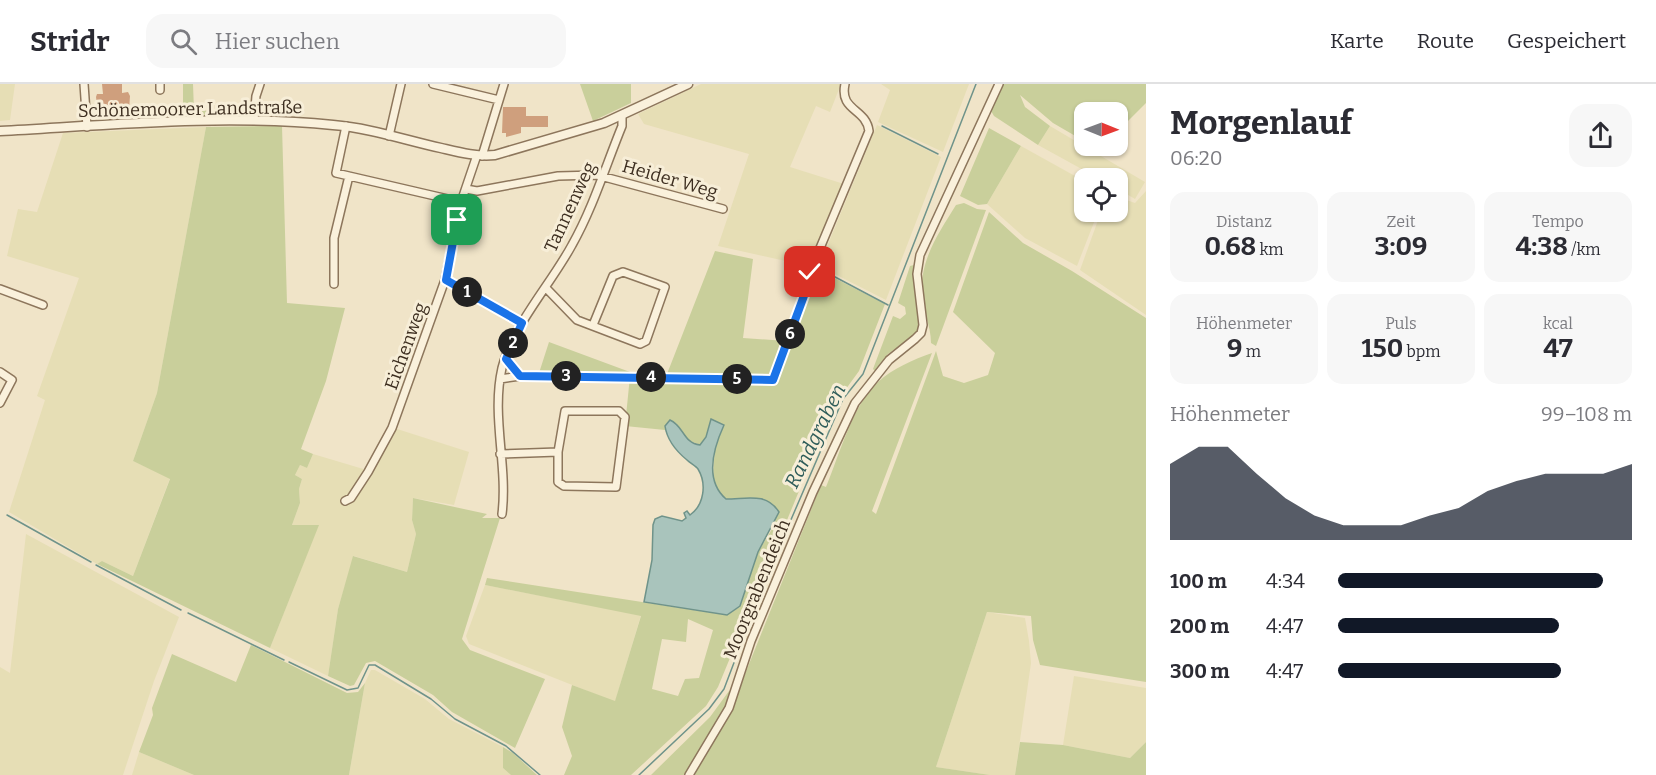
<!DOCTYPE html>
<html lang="de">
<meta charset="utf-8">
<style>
:root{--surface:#fff;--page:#f7f7f7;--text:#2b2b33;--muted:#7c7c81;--line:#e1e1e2;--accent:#111827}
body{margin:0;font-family:Bitter,serif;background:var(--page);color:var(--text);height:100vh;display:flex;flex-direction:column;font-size:22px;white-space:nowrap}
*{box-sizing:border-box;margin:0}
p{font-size:20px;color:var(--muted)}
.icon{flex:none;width:33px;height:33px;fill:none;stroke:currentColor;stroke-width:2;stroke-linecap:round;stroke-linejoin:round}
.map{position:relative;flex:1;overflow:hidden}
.sheet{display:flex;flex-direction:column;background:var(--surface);width:510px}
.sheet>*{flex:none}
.needle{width:39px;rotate:91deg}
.controls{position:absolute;left:1074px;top:18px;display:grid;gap:12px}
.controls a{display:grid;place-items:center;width:54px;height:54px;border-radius:12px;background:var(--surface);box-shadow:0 2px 4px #0004;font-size:30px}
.pin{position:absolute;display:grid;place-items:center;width:51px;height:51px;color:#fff;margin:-26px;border-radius:12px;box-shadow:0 3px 9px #0006}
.km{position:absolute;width:30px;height:30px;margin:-15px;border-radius:50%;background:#222;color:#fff;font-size:16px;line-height:30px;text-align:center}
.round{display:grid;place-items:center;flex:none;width:63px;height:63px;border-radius:18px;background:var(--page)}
.headline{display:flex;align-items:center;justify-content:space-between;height:102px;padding:0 24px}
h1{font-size:33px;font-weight:700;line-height:45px}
.figures{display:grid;grid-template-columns:repeat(3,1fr);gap:9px;height:102px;padding:6px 24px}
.figures div{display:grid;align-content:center;border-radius:15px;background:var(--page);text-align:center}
.figures b{font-size:26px;font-weight:700}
.figures small{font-size:16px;font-weight:400}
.figures p{font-size:16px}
.chart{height:168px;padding:12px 24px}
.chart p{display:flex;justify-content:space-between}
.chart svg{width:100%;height:108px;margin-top:6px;fill:var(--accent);opacity:.7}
ul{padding:0 24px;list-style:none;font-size:20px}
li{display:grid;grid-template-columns:96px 72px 1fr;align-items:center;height:45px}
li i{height:15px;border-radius:8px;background:var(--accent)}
header{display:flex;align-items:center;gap:36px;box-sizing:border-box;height:84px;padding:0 30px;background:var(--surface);border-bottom:2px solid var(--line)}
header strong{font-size:28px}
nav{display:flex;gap:33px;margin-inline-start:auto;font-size:21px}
.search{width:420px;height:54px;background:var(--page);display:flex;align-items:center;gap:15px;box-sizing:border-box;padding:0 21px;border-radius:18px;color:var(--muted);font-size:22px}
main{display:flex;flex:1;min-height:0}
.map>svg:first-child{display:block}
.farmland{fill:#e6deb5}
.green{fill:#c9cf9b;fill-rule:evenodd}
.water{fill:#a9c4bc;stroke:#6f938a;stroke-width:1.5}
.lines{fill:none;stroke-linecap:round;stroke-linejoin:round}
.stream{stroke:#6f938a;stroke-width:1.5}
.building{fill:#cf9f7d}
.minor-casing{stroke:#8d765c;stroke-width:10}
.tertiary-casing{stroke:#8d765c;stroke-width:11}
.minor{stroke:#faf1dc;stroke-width:7}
.tertiary{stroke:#faf1dc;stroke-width:8}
.route-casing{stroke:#fff;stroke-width:12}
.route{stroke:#1a73e8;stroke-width:8}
.labels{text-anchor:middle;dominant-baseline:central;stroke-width:6;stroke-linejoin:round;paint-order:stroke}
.street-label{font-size:18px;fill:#3d2e20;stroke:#f7eed8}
.water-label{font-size:20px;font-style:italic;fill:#2f5d5a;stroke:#f7eed8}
</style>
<header>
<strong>Stridr</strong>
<div class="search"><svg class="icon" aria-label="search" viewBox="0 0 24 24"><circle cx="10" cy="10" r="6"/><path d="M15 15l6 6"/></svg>Hier suchen</div>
<nav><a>Karte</a><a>Route</a><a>Gespeichert</a></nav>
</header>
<main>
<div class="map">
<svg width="1146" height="691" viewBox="0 0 1146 691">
<rect width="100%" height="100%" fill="#f0e4c8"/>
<!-- farmland -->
<path class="farmland" d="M0,0H15L10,36L0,37Z
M701,0H841L830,28L816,22L790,83L844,100L808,182L718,162L749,70L644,40L638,30Z
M881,0H969L943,68L878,38L890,6Z
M877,41L941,73L886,216L819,182Z
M1050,42L1145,98L1135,115L1118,105V94H1098L1038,61Z
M206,43L157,309L133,377L170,394L133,492L102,477L97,480L9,428L45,316L37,312L79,194L7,172L18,125L37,128L63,49Z
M1021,62L1084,97V128H1098L1077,182L1025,154L987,120Z
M1146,107V231L1080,186L1101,128H1118V113L1135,119Z
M394,344L469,368L454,421L413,414L412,436L416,450L407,488L354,472L338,525L328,592L270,564L318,442L292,441L300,419L299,405L302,395L295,391L300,381L307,384L313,370L370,387Z
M26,450L179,533L154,597L123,691H0V583L10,589Z
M485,501L641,531L615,618L469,560L466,552Z
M987,528L1025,534L1029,557L1031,579L1015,691H990L936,683Z
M371,586H375L425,615L449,635L503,663V684L511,691H349L365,599Z
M1074,592L1146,604V658L1130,674L1063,661Z
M139,668L194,691H132Z"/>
<!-- green -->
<path class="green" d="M183,0H193L194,27L250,25L244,33L100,40L103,35L115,31L183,28Z
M580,0H631V19L593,37Z
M1000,0H1146V19L1122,43L1118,40V28H1084V57L1053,39L1020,11L1025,23L1050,42L1038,61L994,32L990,25Z
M282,42L287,219L345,224L326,297L301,365L313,370L307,384L300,381L295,391L302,395L299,405L300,419L292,441H319L270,564L97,480L102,477L133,492L170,395L133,377L157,309L206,43Z
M989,44L1021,62L987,120L978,121L960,112Z
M964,119L977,125L986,126L936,262L931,259C931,241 922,225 922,208C920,175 940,147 956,121Z
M989,128L1023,159L1072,187L1146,234V598L1040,581L1033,556L1031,532L987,528L936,683L990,691H692L731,625L821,401L826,403C839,372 853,320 878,298C892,285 914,275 932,269L872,427L876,430L936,267L943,292L964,299L988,291L995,269L953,228Z
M715,167L753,175L743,254L786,257L773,284L778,297L817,185L885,220L859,287L835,320L718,603L706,622L631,691H564L572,672L562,643L572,601L615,617L641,532L485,501L487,494L726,531L740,523L758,468L775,440L737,415H726C707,398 715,382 715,360C716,352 713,343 711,335L706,353L701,361L687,356L676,339L665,342V346L625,342L630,292L539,289L549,258L630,288L667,290ZM688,535L713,546L699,594L685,595L678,612L652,605L662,555L686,558Z
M914,181L919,247L888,270L875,287L873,285L893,232L900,235L906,230L905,223L898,219L910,182Z
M413,414L487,430L482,434H500L462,555L470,566L545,595L515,664L452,628L433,611L375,577L366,579L354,601L350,602L328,592L338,525L353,472L407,488L416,450L412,436Z
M251,561L347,609L358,608L365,599L349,691H194L139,668L153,631L152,624L172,570L236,598Z
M729,607L732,608L726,623L686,691H651L710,633Z
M1020,658L1063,661L1130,674L1146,658V691H1015Z
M503,663L513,669L537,691H511L503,684Z"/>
<!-- water -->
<path class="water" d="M711,335L724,341C713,365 704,396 726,415C747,415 766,408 779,428L758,468L740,522L727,531L644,518L652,476L653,441L655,435L662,432L682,437L686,434L684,429L687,427L690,431C704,421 707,400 698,385C696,382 690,379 687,376C676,367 667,356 665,342L670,336C684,342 683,359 700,361L706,353Z"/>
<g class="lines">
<!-- stream -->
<path class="stream" d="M882,42L938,70
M820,185L888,221
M7,431L91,478
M96,481L181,526
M188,529L284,576
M289,578L347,606L358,604L369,581H375L431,615L455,635L506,662L540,691
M639,691L709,625L724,605L768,489L843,315L863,290L976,0"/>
</g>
<!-- building -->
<path class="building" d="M102,0H122V9L128,8L130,12L129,26L98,28L96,13L97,10H103Z
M503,23H526V32H548V43H521V49L506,53V49H502Z"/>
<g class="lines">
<!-- minor casing -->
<g class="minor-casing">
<path id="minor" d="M84,0L87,43
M160,0V6
M433,0L499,16
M254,36L256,12L260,0
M346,42L336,89L461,118
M389,52L401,0
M482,72L504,0
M466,105L477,107L558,92L597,91L723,125
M445,196L522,239
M334,200V154L349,92
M546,204L577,236L640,260L646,257L665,203L623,188L613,192L593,241
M0,205L43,221
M506,275L520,292
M0,288L12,296L0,319
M500,295L520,292L773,296L805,209L810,188L869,47C866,24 839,27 845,0
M500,370L558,368V398L564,402L616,403L625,333L619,327H565L558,368
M345,417L351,414L368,388L392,344L445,196L461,118L477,71
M502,430C508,382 491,332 502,284C513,241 551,200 572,161C593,124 606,81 622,42V31
M689,691L729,624L751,557L813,408L855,319L889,276L915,255L921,249L923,241L917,190L920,171L999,0"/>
</g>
<!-- tertiary casing -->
<g class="tertiary-casing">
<path id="tertiary" d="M0,47C110,41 223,30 333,41C370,44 405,56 441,64C458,68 476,73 495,71L604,39L688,0"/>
</g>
<!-- minor -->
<use href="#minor" class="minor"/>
<!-- tertiary -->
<use href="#tertiary" class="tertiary"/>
</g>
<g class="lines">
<!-- route casing -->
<g class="route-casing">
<path id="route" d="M457,136L446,196L522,239L506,275L520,292L773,296L805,209L810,188"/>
</g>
<!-- route -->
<use href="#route" class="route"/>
</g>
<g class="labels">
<!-- street labels -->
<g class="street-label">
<text transform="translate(190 25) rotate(-1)">Schönemoorer Landstraße</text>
<text transform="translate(670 95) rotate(16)">Heider Weg</text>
<text transform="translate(570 123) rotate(-65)">Tannenweg</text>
<text transform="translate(406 262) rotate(-70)">Eichenweg</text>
<text transform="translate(757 505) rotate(-68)">Moorgrabendeich</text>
</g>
<!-- water labels -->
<g class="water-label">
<text transform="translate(815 352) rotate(-64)">Randgraben</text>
</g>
</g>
</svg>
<div class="controls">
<a><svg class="needle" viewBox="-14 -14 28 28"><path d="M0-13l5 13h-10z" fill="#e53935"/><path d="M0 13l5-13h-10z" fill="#7c7c81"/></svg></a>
<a><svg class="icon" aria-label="locate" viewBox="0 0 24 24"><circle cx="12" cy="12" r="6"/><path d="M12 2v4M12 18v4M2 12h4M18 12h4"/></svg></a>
</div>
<div class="pin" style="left:457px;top:136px;background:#1e9e55"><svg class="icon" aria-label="arrive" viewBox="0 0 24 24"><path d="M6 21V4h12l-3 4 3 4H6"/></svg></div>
<div class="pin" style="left:810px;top:188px;background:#d93025"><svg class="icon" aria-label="check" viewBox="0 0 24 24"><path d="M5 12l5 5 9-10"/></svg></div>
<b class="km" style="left:467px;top:208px">1</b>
<b class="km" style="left:513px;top:259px">2</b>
<b class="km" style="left:566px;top:292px">3</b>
<b class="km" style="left:651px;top:293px">4</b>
<b class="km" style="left:737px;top:295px">5</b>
<b class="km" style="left:790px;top:250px">6</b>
</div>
<section class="sheet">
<div class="headline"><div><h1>Morgenlauf</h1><p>06:20</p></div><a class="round"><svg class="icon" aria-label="share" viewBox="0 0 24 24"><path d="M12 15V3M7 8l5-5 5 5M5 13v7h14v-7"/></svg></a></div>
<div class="figures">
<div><p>Distanz</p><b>0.68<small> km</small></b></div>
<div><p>Zeit</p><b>3:09</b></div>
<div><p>Tempo</p><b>4:38<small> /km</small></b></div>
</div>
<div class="figures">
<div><p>Höhenmeter</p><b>9<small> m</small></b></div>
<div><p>Puls</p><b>150<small> bpm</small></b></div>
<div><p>kcal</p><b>47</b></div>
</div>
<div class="chart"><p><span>Höhenmeter</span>99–108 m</p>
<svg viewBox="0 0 160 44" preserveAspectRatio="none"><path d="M0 44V13L10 6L20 6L30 17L40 27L50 34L60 38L70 38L80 38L90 34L100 31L110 24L120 20L130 17L140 17L150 17L160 13V44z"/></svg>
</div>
<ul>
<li><b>100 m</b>4:34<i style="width:90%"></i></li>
<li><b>200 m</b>4:47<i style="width:75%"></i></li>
<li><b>300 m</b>4:47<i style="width:76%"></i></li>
</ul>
</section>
</main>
